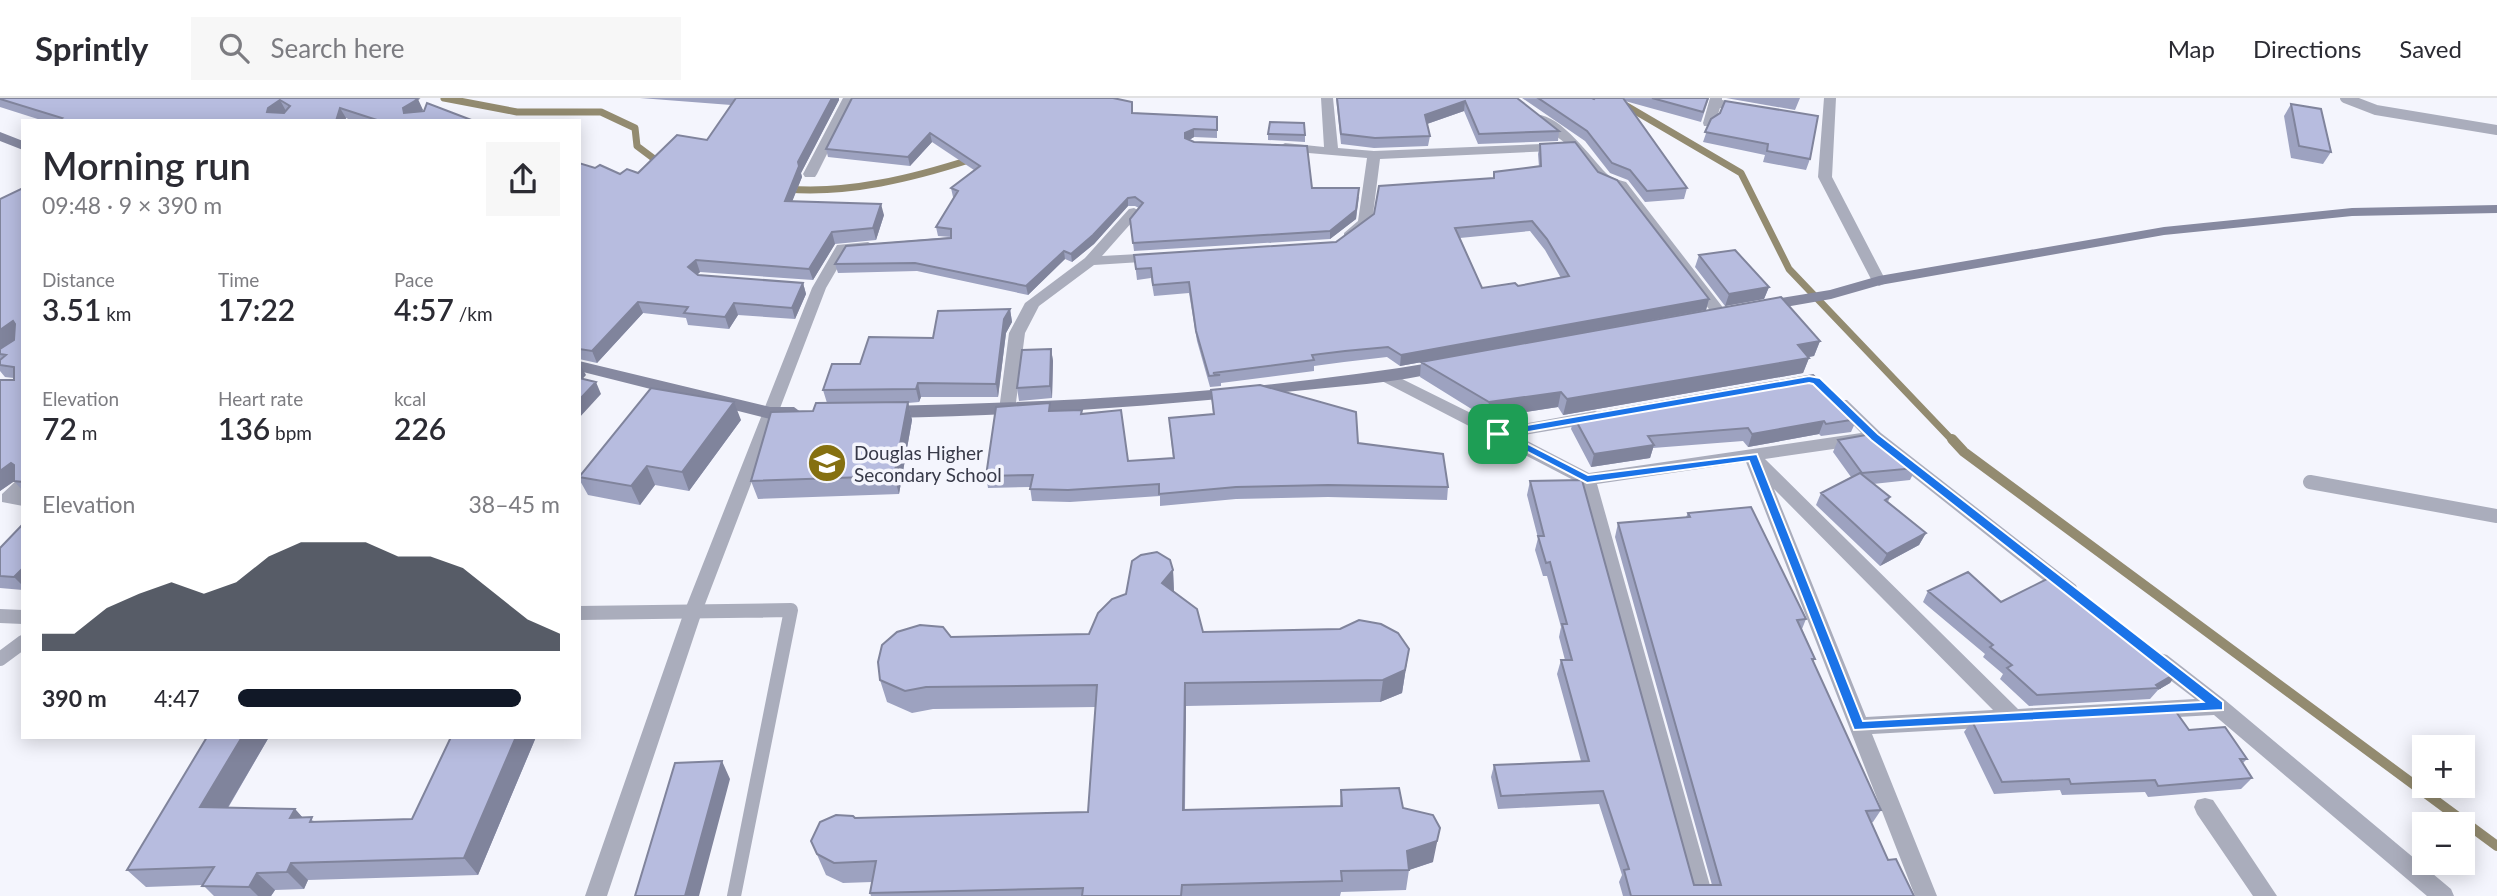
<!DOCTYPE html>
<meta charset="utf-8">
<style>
:root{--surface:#fff;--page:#f7f7f7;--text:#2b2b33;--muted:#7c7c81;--line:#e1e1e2;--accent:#111827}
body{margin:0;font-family:Lato,sans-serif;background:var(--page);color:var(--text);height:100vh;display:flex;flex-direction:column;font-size:26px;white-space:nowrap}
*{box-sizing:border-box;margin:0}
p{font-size:23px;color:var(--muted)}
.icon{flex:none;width:38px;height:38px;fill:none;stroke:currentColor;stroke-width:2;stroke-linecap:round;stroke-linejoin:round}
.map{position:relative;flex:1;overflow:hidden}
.panel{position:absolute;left:21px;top:21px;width:560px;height:620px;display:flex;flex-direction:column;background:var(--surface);border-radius:0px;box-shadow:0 4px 18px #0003}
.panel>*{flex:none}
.controls{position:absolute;left:2412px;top:637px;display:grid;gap:14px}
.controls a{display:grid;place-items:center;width:63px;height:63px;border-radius:0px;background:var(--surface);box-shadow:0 4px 18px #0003;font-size:35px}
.pin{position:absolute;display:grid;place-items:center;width:60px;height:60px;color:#fff;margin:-30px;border-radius:14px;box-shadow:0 4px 10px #0006}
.round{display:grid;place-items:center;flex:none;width:74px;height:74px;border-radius:0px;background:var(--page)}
.head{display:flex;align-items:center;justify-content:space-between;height:119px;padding:0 21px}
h1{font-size:38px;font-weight:600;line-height:52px}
.figures{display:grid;grid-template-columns:repeat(3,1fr);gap:10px;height:119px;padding:7px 21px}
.figures div{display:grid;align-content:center}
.figures b{font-size:30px;font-weight:600}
.figures small{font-size:19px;font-weight:400}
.figures p{font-size:19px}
.chart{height:196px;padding:14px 21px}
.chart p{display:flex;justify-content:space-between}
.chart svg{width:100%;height:126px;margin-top:7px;fill:var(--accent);opacity:.7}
ul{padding:0 21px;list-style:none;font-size:23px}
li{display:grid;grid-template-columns:112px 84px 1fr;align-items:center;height:52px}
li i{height:18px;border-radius:9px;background:var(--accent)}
header{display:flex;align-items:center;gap:42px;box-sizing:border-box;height:98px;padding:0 35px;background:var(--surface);border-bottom:2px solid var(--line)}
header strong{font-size:33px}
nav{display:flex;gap:38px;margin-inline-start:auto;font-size:24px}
.search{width:490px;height:63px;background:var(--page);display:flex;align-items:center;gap:18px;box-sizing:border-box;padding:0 24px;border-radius:0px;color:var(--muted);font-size:26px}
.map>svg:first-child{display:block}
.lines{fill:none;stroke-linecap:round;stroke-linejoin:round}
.stream-far1{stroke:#938b70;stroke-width:7}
.stream{stroke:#938b70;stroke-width:10}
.lane-far1{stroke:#aaadbc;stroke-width:10}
.lane{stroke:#aaadbc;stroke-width:14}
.street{fill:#aaadbc;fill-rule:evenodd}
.secondary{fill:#8689a0;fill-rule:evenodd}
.wall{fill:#9da2c0;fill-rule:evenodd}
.shaded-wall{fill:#80849c}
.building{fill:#b7bcdf;stroke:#80849c;stroke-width:2;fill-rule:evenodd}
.route{fill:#1a73e8;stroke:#fff;stroke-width:2;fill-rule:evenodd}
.labels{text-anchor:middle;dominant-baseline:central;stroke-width:7;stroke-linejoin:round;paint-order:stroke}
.poi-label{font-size:19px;fill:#383a49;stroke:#f4f5fd;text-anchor:start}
</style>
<header>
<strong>Sprintly</strong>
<div class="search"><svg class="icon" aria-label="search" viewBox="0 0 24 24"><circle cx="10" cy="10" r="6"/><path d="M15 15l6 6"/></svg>Search here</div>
<nav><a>Map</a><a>Directions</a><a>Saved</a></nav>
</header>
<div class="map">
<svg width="2497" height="798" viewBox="0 0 2497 798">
<rect width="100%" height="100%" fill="#f4f5fd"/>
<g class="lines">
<!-- stream-far1 -->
<path class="stream-far1" d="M444,0L517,14H601L635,30L637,48L661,66
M1613,0L1741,75L1789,171L1953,343
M787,91C849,96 913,80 972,61"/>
<!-- stream -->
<path class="stream" d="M1952,341L1964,354L2497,748"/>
<!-- lane-far1 -->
<path class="lane-far1" d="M2345,0L2376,12L2497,32"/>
<!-- lane -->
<path class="lane" d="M2310,384L2497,418
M579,515L791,512L734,798
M0,518L23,519
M0,561L23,544"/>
<!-- street -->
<path class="street" d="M843,0H855L817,76L815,79H805L803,76Z
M1321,0H1333L1338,50L1374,53L1565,45L1533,20L1534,17C1558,13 1591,60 1606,75C1611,80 1619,82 1626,84L1728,216L1725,219H1715L1616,90L1598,83L1574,52L1380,61L1372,124L1354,141H1344V135L1358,123L1367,60L1285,53L1278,49L1285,45L1324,49Z
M1710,0H1722V2L1751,8L1752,11L1746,15L1720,10L1714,28H1704L1703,25Z
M1824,0H1836L1832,79L1886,183L1884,186L1879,188L1872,183L1818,79Z
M1134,110L1141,114L1102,158L1157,155L1164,159L1157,163L1094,167L1039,208L1025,235L1015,312L1013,316H1001L999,312L1009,235L1025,205L1085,160L1129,111Z
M868,144L875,148L873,151L847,154L826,190L702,514L607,798H585L684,514L812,190L837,147Z
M1386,273L1501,330L1595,313L1601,315L1603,319L1601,323L1595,325L1518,338L1589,375L1861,335L1833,306L1835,302H1847L1881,335L2076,487L2078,492L2076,497H2062L1868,343L1861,347L1765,361L2018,611L2195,601L2153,569L2150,563L2153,557L2160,555L2167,557L2225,602L2451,791L2454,798H2427L2214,617L1872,636L1937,798H1915L1746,364L1597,386L1713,798H1691L1579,385L1380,282L1378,278L1380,274ZM1774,391L1993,612L1866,619Z
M23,380V408L2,404V396L17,382Z
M2205,700L2213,702L2277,798H2253L2197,716L2194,709L2197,702Z"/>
<!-- secondary -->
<path class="secondary" d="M0,34L23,43V52L0,43Z
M2497,107V115L2352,118L2164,137L1880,187L1831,201L1762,213L1754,208L1762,203L1830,192L1879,178L2164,129L2352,110Z
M579,263L770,309H794L802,315L794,321H770L579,273Z
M1442,263L1448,264L1450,268L1448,272C1395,286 1338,288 1285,294C1153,309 1021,317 888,320L880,314L888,308C1073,304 1260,294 1442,263Z"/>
</g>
<!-- wall -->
<path class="wall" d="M0,0H414L423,12L420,14L474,23H353L346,20L345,23H44L0,9Z
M640,0H832L839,2L801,75L802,79L792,103L884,117L876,142L835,146L813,182L700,174L697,177L803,185L806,196L795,221L738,217L729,231L688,227L686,220L643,215L597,265L579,261V65L595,70L620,76L638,75L707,42L731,7Z
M852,0L1217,19V40L1194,39L1189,42L1312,90L1359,99L1356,121L1330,141L1134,153L1130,121L1139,110L1135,108H1128L1094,146L1072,164L1065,161L1028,197L917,173L838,175L835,166L846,148L951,139L938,138L936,129L954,99H953L951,90L974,72L932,44L910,68L828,59L826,51Z
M1336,0H1517L1559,33L1558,43L1478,46L1464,13L1427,26L1430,38L1428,48L1374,50L1341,46Z
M1522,0H1592L1594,1L1595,0H1709L1701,24L1625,3L1687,90L1684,101L1645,104L1628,82L1610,75L1585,43Z
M1726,0H1800L1795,12Z
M2291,6L2331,54L2323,66L2291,60L2284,18Z
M1711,21L1810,61L1806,72L1763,64L1765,57L1703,44Z
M1268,36L1305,37V44L1268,42Z
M1540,46L1598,74L1709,201L1706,212L1400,268L1387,259L1344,264L1314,268V273L1221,285V288L1210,289L1197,243L1189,195L1154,198L1151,180L1137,182L1134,157L1336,144L1493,80L1494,74L1539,69L1538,56ZM1530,133L1545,152L1561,180L1518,188L1482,190L1460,140Z
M23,90V393L14,383L0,393V282H14V280L5,279L0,273V101Z
M1699,157L1769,189L1764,201L1725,208L1695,169Z
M1010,211L1012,224L1006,235L998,299H921L919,304L908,305L912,322L899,396L758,401L751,383L813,313L827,305L823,292L860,266L933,240Z
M1820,243L1814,258L1808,259L1809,260L1803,275L1563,317L1558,309L1486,320L1420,279L1421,264Z
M1051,251L1053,263L1052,300L1019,303L1017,290Z
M1211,292L1358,345L1448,389L1447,402L1328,399L1236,401L1160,408V398L1070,404L1032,403L1030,389L988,390L986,378L1051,313L1082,316L1128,363L1173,360L1169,320L1213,316Z
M1574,319L1857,321L1851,334L1821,338L1819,336L1748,349L1743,343L1653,350L1650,360L1591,369L1571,331Z
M741,322L689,393L655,387L640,407L588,397L579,381V378Z
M1838,342L1916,370L1910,382L1873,386L1890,399L1888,404L1926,435L1919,447L1880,468L1816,407L1821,395L1851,379L1833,354Z
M1530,383L1694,787H1712L1615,439L1618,425L1686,419L1688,415L1806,521L1802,531L1815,561L1813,564L1881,712L1873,724L1871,725L1888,762L1914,798H1623L1619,784L1622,777L1599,706L1498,711L1491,679L1494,667L1581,663L1557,576L1561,562H1565L1559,539L1561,529L1547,478H1543L1535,452L1538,440L1527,397Z
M23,426V492L0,490V450Z
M1173,472L1174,494L1203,534L1409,551L1402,595L1380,604L1186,608L1185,712L1340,708L1341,692L1403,710L1433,764L1409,772L1406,792L1341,794L1340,798H871L870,795L872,784L843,785L826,777L811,743L855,720L1088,714L1096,609L933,611L912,615L887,604L880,582L951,539L1089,536L1126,496Z
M1928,493L2001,504L2178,574L2170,585L2158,592L2150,601L2029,608L2000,581L2003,576L1983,559L1985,556L1923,504Z
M2061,617L2189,632L2247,661L2243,665L2252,680L2241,691L2148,699L2145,694L2062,697L2060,692L1994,696L1964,634L1972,623L2058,620Z
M207,639H269L228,710L295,711L302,719L317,724L412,721L451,639H536L478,777L308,782L304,791L275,792L271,798H214L203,787L146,789L127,772Z"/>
<!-- shaded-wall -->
<path class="shaded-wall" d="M832,0H839V2L801,75L798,64Z
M418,1L423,12L408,21V23L403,10Z
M280,2L286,13L274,21L267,14L268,10Z
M1465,3L1464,13L1424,27L1425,17Z
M340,10L346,20L345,23H336Z
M1194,31V39L1186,44L1185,35Z
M930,35L932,44L910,68L908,59Z
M799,68L802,79L788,114L785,103Z
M1359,90L1356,121L1330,141V133Z
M1128,100V108L1094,146L1072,164L1071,156Z
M881,106L884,117L876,142L873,130Z
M832,134L835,146L813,182L809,171Z
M1064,153L1065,161L1028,197L1026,188Z
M696,162L700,174L692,181L688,169Z
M803,185L806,196L795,221L792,210Z
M1769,189L1764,201L1725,208L1729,196Z
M1709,201L1706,212L1400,268L1401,257Z
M638,204L643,215L597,265L592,253Z
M734,205L738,217L729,231L725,219Z
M1010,211L1012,224L1006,235L998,299L996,286L1004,221Z
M13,223L23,235L0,252V232Z
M1820,243L1814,258L1793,262L1798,247Z
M1051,251L1053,263L1052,300L1050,288Z
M1809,260L1803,275L1563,317L1567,301Z
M580,266L586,277L579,285V267Z
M596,284L601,296L579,320V302Z
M918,285L921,299L919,304L916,291Z
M1561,294L1558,309L1486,320L1489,304Z
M734,304L741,322L689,393L682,374Z
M908,304L912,322L899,396L894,378Z
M1824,323L1819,336L1748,349L1752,336Z
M1654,347L1650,360L1591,369L1594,356Z
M11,365L22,378L0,393V373Z
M647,368L655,387L640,407L631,388Z
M1926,435L1919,447L1880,468L1887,456Z
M23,470V488L14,479Z
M1173,472L1174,495L1162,485Z
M1409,551L1402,595L1380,604L1383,582Z
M2178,574L2170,585L2158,592L2159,590L2156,587Z
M1185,585L1186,608L1184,733L1183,712Z
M242,639H269L218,726L200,709Z
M516,639H536L478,777L464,760Z
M722,663L730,681L699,798H685Z
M295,711L311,729L290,720Z
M1440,730L1433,764L1409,772L1407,753Z
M291,765L308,782L304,791L287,774Z
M257,775L275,792L271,798H258L249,789Z"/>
<!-- building -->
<path class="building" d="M0,0H414L418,1L403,10L404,15L424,13L427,5L474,23H380L340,10L336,23H57L62,20L0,1ZM280,2L290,8L284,15L267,14L268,10Z
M736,0H832L798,64L799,68L785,103L881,106L873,130L832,134L809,171L696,162L688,169L698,177L803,185L792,210L734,205L725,219L684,215L688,209L638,204L592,253L579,251V65L595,70L600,67L620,76L627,71L638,75L677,37L707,42Z
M852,0H1113L1132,4V15L1217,19V32L1194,31L1185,35V40L1194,44L1307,48L1312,90H1359L1356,112L1330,133L1133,145L1130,121L1143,105L1135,99L1128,100L1093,137L1071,156L1064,153L1026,188L915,165L835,166L846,148L951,140V131L936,129L958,93L951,90L980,68L930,35L908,59L826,51Z
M1337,0H1517L1559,33L1479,36L1465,3L1425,17L1430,38L1375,40L1341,36Z
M1538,0H1592L1594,1L1595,0H1623L1687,90L1647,93L1630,72L1612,65L1587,33Z
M1652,0H1708L1703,14Z
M1725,3L1818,18L1810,61L1767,53L1768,46L1705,34L1711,21L1720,15Z
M2291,6L2321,11L2331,54L2299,48Z
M1270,24L1304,25L1305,37L1268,36Z
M1575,44L1598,74L1617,82L1709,201L1401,257L1388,249L1345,253L1312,257L1314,262L1213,275L1220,277L1209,278L1196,233L1189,184L1153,187L1151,170L1136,171L1134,157L1336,144L1374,116L1379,88L1494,80V74L1541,68L1540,46ZM1532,123L1547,141L1569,178L1518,188L1515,185L1482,190L1455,130Z
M23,90V384L14,383V367L11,365L0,373V282H14V269L0,267V262L6,257L0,256V251L14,242L15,226L13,223L0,232V101Z
M1735,152L1769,189L1729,196L1699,157Z
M1781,199L1820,243L1798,247L1809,260L1567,301L1561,294L1489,304L1421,264Z
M1010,211L1004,221L996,286L918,285L916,291L823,292L832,266H860L869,239L933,240L938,213Z
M1051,251L1050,288L1017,290L1022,252Z
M1813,277L1857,321L1826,326L1824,323L1752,336L1748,330L1648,338L1654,347L1594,356L1574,319Z
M579,280L596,284L579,302Z
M1260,287L1356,314L1358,345L1443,356L1448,389L1328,387L1236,389L1159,396V386L1068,392L1030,391L1033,377L986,378L996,309L1050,305L1049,313L1082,312L1081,316L1121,312L1128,363L1174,360L1169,320L1214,316L1211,292Z
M651,290L734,304L682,374L647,368L631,388L579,379Z
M908,304L894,378L751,383L771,314L813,313L816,305Z
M1877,335L1907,359L1916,370L1862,375L1838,342Z
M1860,375L1890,399L1885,402L1926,435L1887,456L1821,395Z
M1582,382L1694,787H1721L1618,425L1690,419L1688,415L1751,409L1806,521L1797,522L1815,561H1812L1881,712L1866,713L1888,762L1896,761L1914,798H1631L1624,772L1629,771L1603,693L1501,698L1494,667L1589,663L1561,562H1572L1562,526H1567L1550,464L1546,465L1538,438H1544L1530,383Z
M23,426V470L14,479L0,478V450Z
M1157,454L1170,462L1173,472L1162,485L1197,511L1203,534L1340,531L1359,522L1381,526L1398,535L1409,551L1405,572L1383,582L1185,585L1183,712L1342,708L1341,692L1399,690L1403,710L1433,717L1440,730L1437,743L1407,753L1409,772L1341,773L1342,783L1182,787L1181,798H1082L1083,790L870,795L876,763L834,765L817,756L811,743L820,724L836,717L853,718L855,720L1088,714L1097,587L926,589L905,593L880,582L878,564L882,547L897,534L920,527L943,529L951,539L1089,536L1098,515L1112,501L1126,496L1132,463L1141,457Z
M1968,474L2001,504L2055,477L2178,574L2156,587L2159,590L2037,597L2007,570L2012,567L1990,549L1993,547L1928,493Z
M2174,611L2189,632L2225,629L2247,661H2240L2252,680L2158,688L2155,682L2071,686L2069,681L2002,684L1972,623L2064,620L2061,617Z
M207,639H242L200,709L295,711L290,720L312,719L310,724L412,721L451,639H516L464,760L291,765L287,774L257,775L249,789L202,788L214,769L127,772Z
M722,663L685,798H635L675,665Z"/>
<!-- route -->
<path class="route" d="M1809,278L1820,280L1878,336L2223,604V612L1854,632L1749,363L1587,385L1493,336L1498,332ZM1809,285L1813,286L1871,342L2203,604L1863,623L1757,356L1588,377L1511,337Z"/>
<!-- icons -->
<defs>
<g id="school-disc" transform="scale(2.0125)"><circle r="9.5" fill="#857010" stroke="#f4f5fd"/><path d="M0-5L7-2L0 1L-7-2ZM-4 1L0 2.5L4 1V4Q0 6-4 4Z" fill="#fff"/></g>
</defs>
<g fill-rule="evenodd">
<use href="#school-disc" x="827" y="365"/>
</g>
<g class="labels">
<!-- poi labels -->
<g class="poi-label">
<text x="854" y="354">Douglas Higher<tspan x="854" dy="22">Secondary School</tspan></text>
</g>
</g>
</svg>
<div class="controls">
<a>+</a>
<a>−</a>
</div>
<div class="pin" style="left:1498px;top:336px;background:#1e9e55"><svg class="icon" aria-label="arrive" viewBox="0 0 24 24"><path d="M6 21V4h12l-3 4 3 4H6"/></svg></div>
<section class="panel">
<div class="head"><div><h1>Morning run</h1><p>09:48 · 9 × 390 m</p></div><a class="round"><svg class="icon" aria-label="share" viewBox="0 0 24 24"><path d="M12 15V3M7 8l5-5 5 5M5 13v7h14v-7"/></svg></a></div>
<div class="figures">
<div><p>Distance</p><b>3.51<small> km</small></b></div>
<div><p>Time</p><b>17:22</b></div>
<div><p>Pace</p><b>4:57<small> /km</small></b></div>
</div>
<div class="figures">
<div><p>Elevation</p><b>72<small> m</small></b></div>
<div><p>Heart rate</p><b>136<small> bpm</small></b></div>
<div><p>kcal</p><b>226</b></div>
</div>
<div class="chart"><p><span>Elevation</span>38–45 m</p>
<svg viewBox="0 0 160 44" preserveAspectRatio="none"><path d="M0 44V38L10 38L20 29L30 24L40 20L50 24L60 20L70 11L80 6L90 6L100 6L110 11L120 11L130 15L140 24L150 33L160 38V44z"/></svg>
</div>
<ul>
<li><b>390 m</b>4:47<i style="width:88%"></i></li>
</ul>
</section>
</div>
